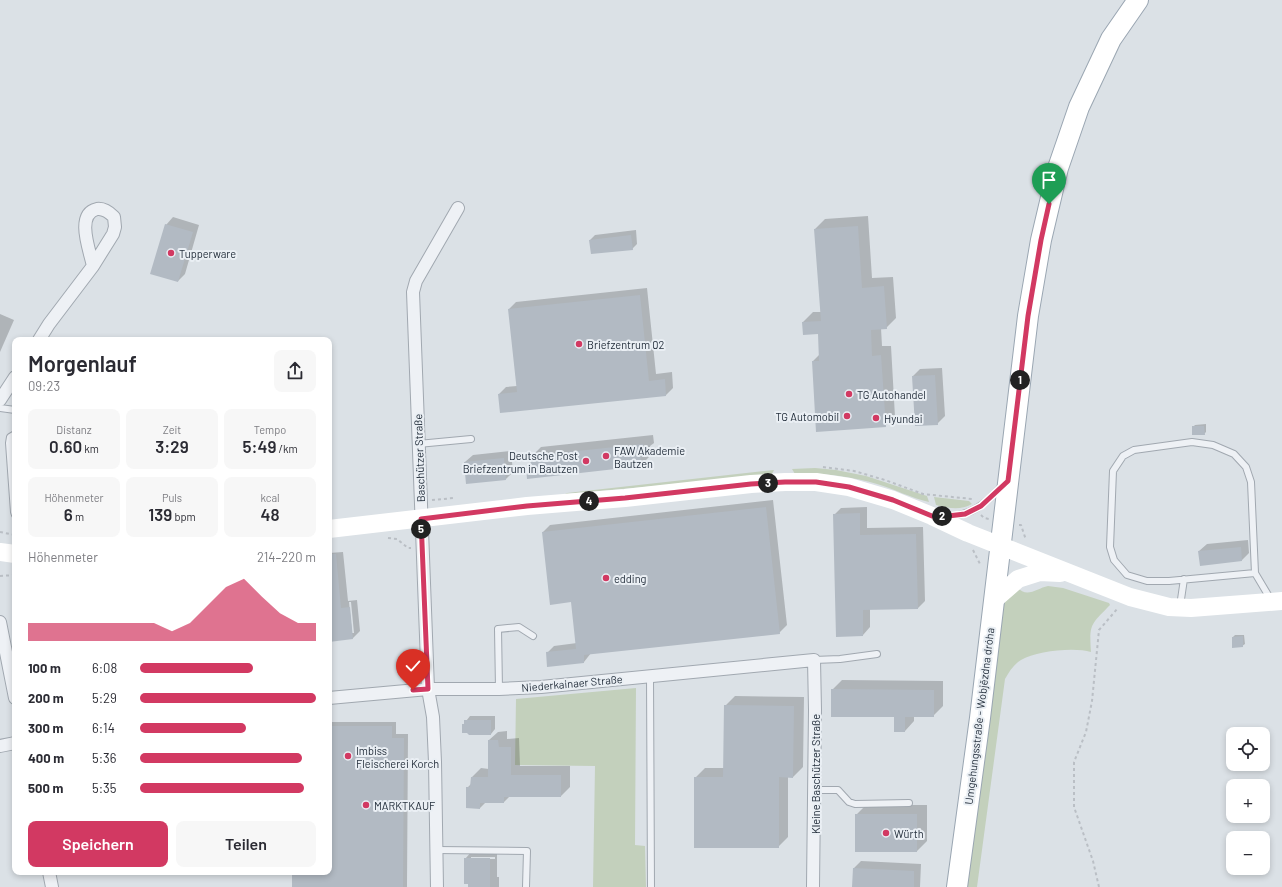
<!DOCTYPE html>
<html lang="de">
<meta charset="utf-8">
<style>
:root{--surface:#fff;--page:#f7f7f7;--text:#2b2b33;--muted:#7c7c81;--accent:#d23962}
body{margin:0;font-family:Barlow,sans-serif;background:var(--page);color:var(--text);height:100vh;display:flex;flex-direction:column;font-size:15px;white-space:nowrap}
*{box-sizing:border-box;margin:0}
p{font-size:13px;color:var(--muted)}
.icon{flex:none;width:22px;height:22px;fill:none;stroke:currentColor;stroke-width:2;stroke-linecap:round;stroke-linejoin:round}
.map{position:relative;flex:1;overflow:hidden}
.details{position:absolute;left:12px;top:337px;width:320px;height:538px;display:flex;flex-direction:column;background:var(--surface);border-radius:8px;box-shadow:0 2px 6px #0003}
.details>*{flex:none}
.tools{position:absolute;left:1226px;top:727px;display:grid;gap:8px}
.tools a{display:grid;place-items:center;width:44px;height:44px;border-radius:8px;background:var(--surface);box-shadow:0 2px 6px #0003;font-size:20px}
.pin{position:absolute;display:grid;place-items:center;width:34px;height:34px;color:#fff;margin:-41px -17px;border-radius:50% 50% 50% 0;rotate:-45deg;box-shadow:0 0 4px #0007}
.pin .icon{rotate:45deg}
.km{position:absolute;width:20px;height:20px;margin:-10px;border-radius:50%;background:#222;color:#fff;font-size:11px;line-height:20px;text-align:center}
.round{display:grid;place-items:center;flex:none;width:42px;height:42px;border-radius:8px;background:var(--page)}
.headline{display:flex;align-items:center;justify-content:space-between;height:68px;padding:0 16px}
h1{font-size:22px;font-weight:600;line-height:30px}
.stats{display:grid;grid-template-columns:repeat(3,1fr);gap:6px;height:68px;padding:4px 16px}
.stats div{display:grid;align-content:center;border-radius:8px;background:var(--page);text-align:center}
.stats b{font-size:17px;font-weight:600}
.stats small{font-size:11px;font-weight:400}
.stats p{font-size:11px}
.chart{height:112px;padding:8px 16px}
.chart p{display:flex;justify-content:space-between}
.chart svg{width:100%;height:72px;margin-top:4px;fill:var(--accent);opacity:.7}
.action{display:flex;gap:8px;margin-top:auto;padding:8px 16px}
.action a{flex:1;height:46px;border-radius:8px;background:var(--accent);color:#fff;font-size:16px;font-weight:600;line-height:46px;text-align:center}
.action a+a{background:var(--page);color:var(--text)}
ul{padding:0 16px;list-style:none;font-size:13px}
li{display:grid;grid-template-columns:64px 48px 1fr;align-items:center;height:30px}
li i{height:10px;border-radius:5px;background:var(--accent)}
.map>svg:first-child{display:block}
.green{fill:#c3d0bc}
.shadow{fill:#0003;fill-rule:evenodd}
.building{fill:#b2bac3}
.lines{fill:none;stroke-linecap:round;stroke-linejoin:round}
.lane-casing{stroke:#a1a8b0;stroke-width:8}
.street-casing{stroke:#a1a8b0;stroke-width:14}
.primary-casing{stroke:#9aa6b2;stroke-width:22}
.path{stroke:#babfc5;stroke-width:2;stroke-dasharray:3 3;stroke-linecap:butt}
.lane{stroke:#eef1f5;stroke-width:6}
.street{stroke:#eef1f5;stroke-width:12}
.secondary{stroke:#fff;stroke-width:18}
.primary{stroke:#fff;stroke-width:20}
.route-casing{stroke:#fff;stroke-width:8}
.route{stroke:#d23962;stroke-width:5}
.poi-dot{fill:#d23962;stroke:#eaeff4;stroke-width:1.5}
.labels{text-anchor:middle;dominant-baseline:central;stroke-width:4;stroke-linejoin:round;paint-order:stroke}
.poi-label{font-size:11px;fill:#25303d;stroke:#eaeff4;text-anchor:start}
.street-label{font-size:11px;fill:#25303d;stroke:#eaeff4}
</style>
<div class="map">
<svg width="1282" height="887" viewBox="0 0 1282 887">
<rect width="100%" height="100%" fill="#dbe1e6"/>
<!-- green -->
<path class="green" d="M815,468L836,470L866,476L927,496L929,502C911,498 894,489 877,484C850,476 822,473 795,474L792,469Z
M774,470L771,476L565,494L567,493Z
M934,497L969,501L972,504C960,511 948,508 936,505Z
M1048,586L1063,588L1109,603L1110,605C1091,625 1089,623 1091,652C1074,647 1036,651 1021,660C1014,664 1009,672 1005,679L977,887H964L1002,615L1005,600L1017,587C1027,599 1037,588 1048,586Z
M636,688L635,845L645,846L646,887H593L595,766L515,765L516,699Z"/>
<!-- shadow -->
<path class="shadow" d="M868,216L872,278L893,277L896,318L886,328H881L882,346H891L895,417L885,426L813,361L820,354L819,333L803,322L813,312H821L815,229L825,219Z
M173,217L199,225L185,274L178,281L166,225Z
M636,230L637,244L632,249L590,240L595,235Z
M647,288L656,374L672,372L673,388L666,395L501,412L499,394L506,387L517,386L509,309L516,302Z
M0,314L14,320L0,352Z
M942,368L945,416L937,424L913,376L920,369Z
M1206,424V432L1204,434L1193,427L1195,425Z
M653,435L654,443L650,446L651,455L641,465L527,468L532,463L531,457L541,447Z
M511,451L513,472L506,479L467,483L465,462L473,455Z
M773,500L787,625L779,633L591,653L584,662L547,653L554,646L577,643L572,601L543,532L550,525Z
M867,507V528L923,527L925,601L918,608L870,609V627L863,635L837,636L834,515L841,508Z
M1248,540L1249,553L1242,560L1199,551L1207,544Z
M343,552L348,601L357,600L360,631L353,638L329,640V553ZM349,602H351L354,633H352Z
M1235,635H1244L1245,644L1242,646L1233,637Z
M842,680L943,681V706L933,716H914V721L905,731L895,716L832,690Z
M735,696L804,697L803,767L793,777H788V837L778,847L695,778L705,768H724L725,706Z
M470,716H495V729L491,734L463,725Z
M329,722H396V734H408L407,887H293V872H329Z
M507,731V739L519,738L520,766H570V787L561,796H510L504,802H486L480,808L467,788L472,783V777L481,768L489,769V740L498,732Z
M866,805H927V841L917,851L856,815Z
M472,851H497V877H499V887H469L465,859ZM471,857H495V859H471Z
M861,861L921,864L920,887H853L854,868Z"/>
<!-- building -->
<path class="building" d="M165,224L193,232L178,282L150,274Z
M858,226L862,288L884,286L887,329L871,330L872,356L881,355L886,427L816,432L812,361H819L818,334L803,335L802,322L821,321L814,229Z
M631,235L633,250L591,254L589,240Z
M640,295L649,381L665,379L666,396L500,413L498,394L517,392L508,309Z
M935,375L938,425L915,426L912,376Z
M1192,426H1204L1205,435H1192Z
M643,444L644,454H640L642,466L527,479L526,467H531L530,456Z
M504,458L506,480L466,484L464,462Z
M766,507L780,634L584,655V663L547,667L546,652L576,649L571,602L550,605L542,532Z
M860,513V535L916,534L918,609L863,610V636L836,637L833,514Z
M1241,547L1242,561L1200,566L1198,551Z
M329,554H336L341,608L350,607L353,639L329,642Z
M1243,636V647L1232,648V637Z
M831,689L934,690V717H905V732H894V717H831Z
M724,705L794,706L793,778L779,777V848H694V777H723Z
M464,720H491V735H469L467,733H462V724H464Z
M329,726H392V738H404L403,887H292V872H329Z
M488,740H498L499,747H511V775H561V797H504V803H480V809L466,808V787H470L471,777H488Z
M855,814H917V852H855Z
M464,858H490V887H468V884H464Z
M853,868L914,871V887H852Z"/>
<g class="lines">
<!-- lane casing -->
<g class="lane-casing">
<path id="lane" d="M0,408L15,410
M15,434L10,437L9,443L14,512L15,515
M418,444L471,439
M946,516C972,516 985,504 1002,486
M1255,573L1169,581H1147L1127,575L1114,560L1110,547L1113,471L1123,456L1134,450L1192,442L1213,445L1234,454L1246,467L1251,482L1255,573L1271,600
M1180,606L1184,579
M814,660L840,659L877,654
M650,676L651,887
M499,689L498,629L519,627L533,636
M814,790H838L849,802L855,804L909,803
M436,850L527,851L526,887"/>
</g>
<!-- street casing -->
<g class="street-casing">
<path id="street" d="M39,340L49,324L93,266L113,234L115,227L114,217C109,212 104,208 97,209C75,214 90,251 93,266
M0,400L15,377
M0,622L15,698
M329,698L428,689H499L541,687L814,660L815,710L813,887
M0,746L15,743
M49,872L52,887
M437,887L435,762L433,717L428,689L413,292L416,281L458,208"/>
</g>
<!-- primary casing -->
<g class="primary-casing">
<path id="primary" d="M957,887L980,718L1028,316L1041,240L1058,168L1079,107L1111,39L1138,0"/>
</g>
<!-- path -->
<path class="path" d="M823,467L854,471L885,480L923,494L972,499L973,501
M432,500L454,498
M981,515L984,518L989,519
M1019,525H1021L1026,540
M0,532L15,535
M388,538L397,539L408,548H411
M973,550L980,564H982
M0,576L15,575
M1099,887L1093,861L1074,807V762L1086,732L1092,701L1099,630L1118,608"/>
<!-- lane -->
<use href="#lane" class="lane"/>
<!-- street -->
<use href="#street" class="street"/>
<!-- secondary -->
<path class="secondary" d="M329,529L527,506L625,498L751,484L785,482H816L849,487L893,500L932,516L968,533L1130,597L1169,607L1191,608L1282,601
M0,552L15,554
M994,600L1018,579L1040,572L1060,573"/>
<!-- primary -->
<use href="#primary" class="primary"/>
</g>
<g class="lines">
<!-- route casing -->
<g class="route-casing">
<path id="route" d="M413,690L428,689L421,519L527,506L625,498L751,484L785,482H816L849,487L893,500L932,516H948L965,514L981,506L1008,481L1028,316L1041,240L1049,204"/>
</g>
<!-- route -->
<use href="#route" class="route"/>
</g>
<!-- markers -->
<g class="poi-dot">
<circle cx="171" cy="253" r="4"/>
<circle cx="579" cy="344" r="4"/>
<circle cx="849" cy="394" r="4"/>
<circle cx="847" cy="416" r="4"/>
<circle cx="876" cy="418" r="4"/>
<circle cx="606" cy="456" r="4"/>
<circle cx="586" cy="461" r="4"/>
<circle cx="606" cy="578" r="4"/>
<circle cx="348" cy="756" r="4"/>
<circle cx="366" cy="805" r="4"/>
<circle cx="886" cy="833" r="4"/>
</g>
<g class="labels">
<!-- poi labels -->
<g class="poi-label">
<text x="179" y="253">Tupperware</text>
<text x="587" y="344">Briefzentrum 02</text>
<text x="857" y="394">TG Autohandel</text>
<text x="839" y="416" text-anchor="end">TG Automobil</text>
<text x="884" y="418">Hyundai</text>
<text x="614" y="450">FAW Akademie<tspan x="614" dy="13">Bautzen</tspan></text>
<text x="578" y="455" text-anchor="end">Deutsche Post<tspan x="578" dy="13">Briefzentrum in Bautzen</tspan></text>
<text x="614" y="578">edding</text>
<text x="356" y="750">Imbiss<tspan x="356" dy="13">Fleischerei Korch</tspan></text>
<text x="374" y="805">MARKTKAUF</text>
<text x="894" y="833">Würth</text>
</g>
<!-- street labels -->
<g class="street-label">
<text transform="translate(419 458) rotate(-92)">Baschützer Straße</text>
<text transform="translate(572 683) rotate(-5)">Niederkainaer Straße</text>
<text transform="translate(979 716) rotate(-83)">Umgehungsstraße - Wobjězdna dróha</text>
<text transform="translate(815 774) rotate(-90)">Kleine Baschützer Straße</text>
</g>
</g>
</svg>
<div class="tools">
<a><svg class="icon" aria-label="locate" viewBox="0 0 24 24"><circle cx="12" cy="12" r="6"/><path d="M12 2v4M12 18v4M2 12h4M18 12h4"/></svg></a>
<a>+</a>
<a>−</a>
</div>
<div class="pin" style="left:1049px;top:204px;background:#1e9e55"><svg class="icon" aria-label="arrive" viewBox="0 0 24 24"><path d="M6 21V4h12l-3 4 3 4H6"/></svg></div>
<div class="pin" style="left:413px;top:690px;background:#d93025"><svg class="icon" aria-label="check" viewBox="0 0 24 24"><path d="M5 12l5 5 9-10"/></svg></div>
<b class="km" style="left:1020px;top:380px">1</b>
<b class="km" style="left:942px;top:516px">2</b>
<b class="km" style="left:768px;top:483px">3</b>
<b class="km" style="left:589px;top:501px">4</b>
<b class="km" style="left:421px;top:529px">5</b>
<section class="details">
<div class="headline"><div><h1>Morgenlauf</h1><p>09:23</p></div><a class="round"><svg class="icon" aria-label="share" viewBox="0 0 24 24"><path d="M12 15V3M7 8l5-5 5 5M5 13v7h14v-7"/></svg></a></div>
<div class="stats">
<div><p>Distanz</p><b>0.60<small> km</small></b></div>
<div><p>Zeit</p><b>3:29</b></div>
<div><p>Tempo</p><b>5:49<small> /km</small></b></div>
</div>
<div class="stats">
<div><p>Höhenmeter</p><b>6<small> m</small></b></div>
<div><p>Puls</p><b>139<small> bpm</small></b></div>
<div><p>kcal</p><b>48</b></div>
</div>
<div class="chart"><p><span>Höhenmeter</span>214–220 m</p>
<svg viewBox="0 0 160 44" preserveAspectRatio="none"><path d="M0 44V33L10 33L20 33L30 33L40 33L50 33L60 33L70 33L80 38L90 33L100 22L110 11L120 6L130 17L140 27L150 33L160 33V44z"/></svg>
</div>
<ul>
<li><b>100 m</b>6:08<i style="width:64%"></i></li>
<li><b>200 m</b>5:29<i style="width:100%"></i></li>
<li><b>300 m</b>6:14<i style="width:60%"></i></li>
<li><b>400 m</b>5:36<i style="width:92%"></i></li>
<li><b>500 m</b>5:35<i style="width:93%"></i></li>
</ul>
<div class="action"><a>Speichern</a><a>Teilen</a></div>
</section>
</div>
